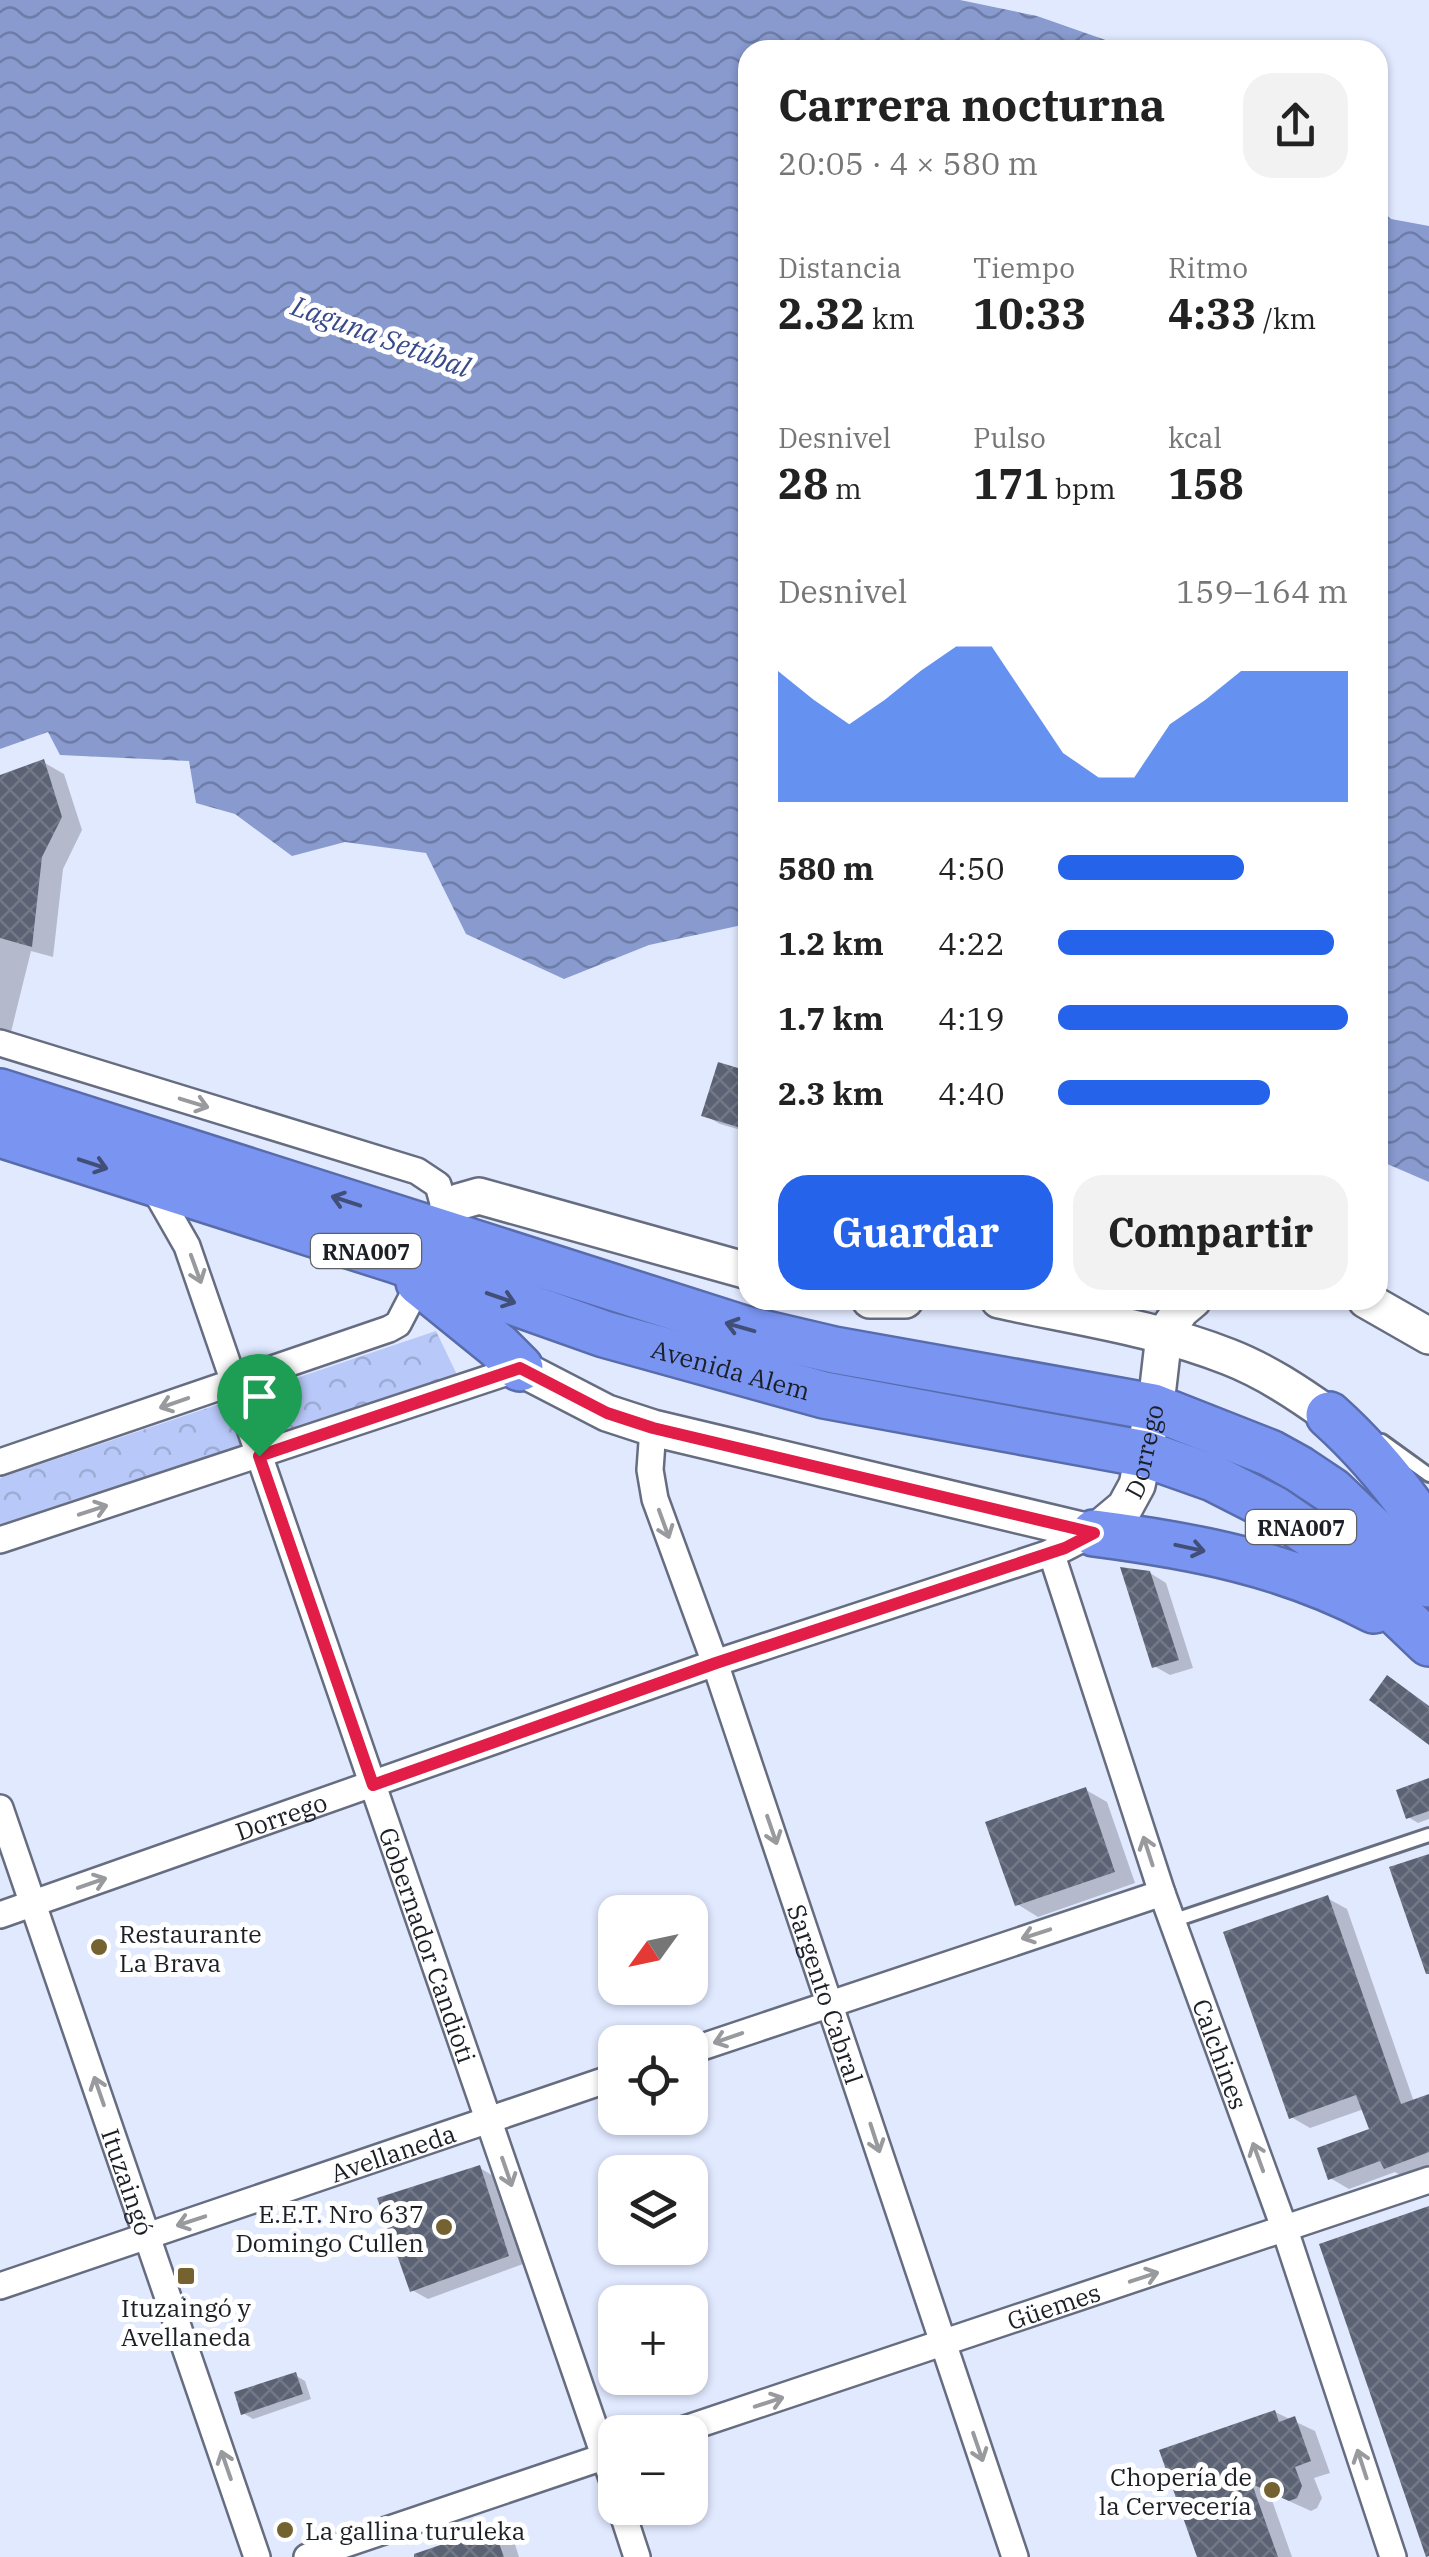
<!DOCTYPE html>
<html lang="es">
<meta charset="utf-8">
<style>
:root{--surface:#fff;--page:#f2f2f2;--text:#222;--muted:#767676;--accent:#2563eb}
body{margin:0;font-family:"IBM Plex Serif",serif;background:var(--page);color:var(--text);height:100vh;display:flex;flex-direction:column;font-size:38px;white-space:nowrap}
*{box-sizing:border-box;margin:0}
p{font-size:32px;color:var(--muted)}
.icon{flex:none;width:55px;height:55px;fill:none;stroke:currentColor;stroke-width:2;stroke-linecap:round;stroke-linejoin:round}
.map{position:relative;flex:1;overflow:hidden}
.side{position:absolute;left:738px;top:40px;width:650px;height:1270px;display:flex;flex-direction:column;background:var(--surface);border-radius:30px;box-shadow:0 2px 8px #0004}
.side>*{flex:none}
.needle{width:65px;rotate:237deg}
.tools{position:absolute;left:598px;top:1895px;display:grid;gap:20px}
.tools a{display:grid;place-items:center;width:110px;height:110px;border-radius:20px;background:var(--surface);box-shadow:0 2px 8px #0004;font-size:50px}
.pin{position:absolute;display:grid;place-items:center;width:85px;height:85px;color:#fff;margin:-102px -42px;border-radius:50% 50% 50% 0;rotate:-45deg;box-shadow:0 0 10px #0007}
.pin .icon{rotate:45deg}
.round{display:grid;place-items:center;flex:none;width:105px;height:105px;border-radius:30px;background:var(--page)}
.headline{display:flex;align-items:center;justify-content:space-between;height:170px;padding:0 40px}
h1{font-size:45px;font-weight:800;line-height:75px}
.figures{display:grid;grid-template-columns:repeat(3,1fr);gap:15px;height:170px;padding:10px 40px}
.figures div{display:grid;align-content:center}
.figures b{font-size:42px;font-weight:800}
.figures small{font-size:28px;font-weight:400}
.figures p{font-size:28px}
.chart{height:280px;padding:20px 40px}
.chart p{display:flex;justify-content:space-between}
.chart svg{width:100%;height:180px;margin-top:10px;fill:var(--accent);opacity:.7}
.cta{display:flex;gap:20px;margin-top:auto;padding:20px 40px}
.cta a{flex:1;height:115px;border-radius:30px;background:var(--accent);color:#fff;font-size:40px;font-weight:800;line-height:115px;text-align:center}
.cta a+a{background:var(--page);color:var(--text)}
ul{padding:0 40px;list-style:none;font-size:32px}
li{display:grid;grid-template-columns:160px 120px 1fr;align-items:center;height:75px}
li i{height:25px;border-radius:12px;background:var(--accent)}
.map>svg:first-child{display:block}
.park{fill:url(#park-crowns)}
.water{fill:url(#water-waves)}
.shadow{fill:#0003}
.building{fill:url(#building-cross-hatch)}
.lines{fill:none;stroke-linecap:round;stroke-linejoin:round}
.lane-casing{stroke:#666d80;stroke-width:18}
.street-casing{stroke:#666d80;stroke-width:30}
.secondary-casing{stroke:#666d80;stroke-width:40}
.highway-casing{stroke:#586baa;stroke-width:50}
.lane{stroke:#fff;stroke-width:12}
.street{stroke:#fff;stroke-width:25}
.secondary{stroke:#fff;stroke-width:35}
.highway{stroke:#7994f1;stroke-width:45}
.oneway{stroke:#999a9d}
.oneway2{stroke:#414e77}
.route-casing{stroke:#fff;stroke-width:20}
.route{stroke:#e11d48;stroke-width:12}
.poi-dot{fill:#746331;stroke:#fff;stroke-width:4}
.labels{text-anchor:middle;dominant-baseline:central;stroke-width:10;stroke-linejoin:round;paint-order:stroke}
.shield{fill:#fff;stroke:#606267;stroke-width:2.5}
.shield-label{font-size:22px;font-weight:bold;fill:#1c1f26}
.street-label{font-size:25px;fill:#1c1f26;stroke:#fff}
.poi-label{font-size:25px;fill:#1c1f26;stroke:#fff;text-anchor:start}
.water-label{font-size:28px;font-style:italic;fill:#394a8b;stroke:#fff}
</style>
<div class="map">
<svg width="1429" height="2557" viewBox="0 0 1429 2557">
<defs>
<pattern id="park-crowns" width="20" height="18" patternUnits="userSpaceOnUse" patternTransform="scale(2.5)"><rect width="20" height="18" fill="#b8c8f8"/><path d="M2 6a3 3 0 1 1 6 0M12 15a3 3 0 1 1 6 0" fill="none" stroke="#9eabd4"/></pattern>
<pattern id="water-waves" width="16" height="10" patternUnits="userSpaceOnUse" patternTransform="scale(2.5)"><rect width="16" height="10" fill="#889ace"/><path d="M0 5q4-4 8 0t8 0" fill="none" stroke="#6e7da7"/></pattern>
<pattern id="building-cross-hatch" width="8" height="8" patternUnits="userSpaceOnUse" patternTransform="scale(2.5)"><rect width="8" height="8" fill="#5b6274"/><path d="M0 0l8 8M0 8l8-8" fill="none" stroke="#737886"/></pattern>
</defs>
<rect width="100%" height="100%" fill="#e1e9ff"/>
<!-- park -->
<path class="park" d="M436,1331L460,1381L0,1532V1478Z"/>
<!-- water -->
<path class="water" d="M0,0H960L1037,16L1134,50H748L747,924L649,945L564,979L466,934L426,853L345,842L292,856L235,814L196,803L189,761L60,755L48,732L0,749Z
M1378,208L1391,219L1429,226V1182L1378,1160Z"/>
<!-- shadow -->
<path class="shadow" d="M43,762L64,774L82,830L63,869L53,957L31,951L11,1032L0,1029V777Z
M748,1073V1132L720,1124L704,1115Z
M1150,1573L1166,1583L1193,1668L1170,1675L1154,1666Z
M1429,1781V1819L1418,1823L1408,1817Z
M1086,1790L1107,1802L1135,1883L1038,1917L1017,1904Z
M1327,1898L1347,1909L1414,2102L1429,2096V2169L1405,2178L1395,2172L1349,2189L1330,2178L1372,2131L1364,2109L1310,2128L1291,2117Z
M480,2168L495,2177L523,2264L428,2299L412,2290Z
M295,2375L305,2381L311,2399L253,2419L243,2413Z
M1275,2412L1315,2431L1330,2473L1314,2478L1322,2498L1317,2508L1311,2511L1269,2492L1292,2557H1200Z
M493,2529L514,2541L519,2557H428Z"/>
<!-- building -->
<path class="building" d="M44,759L62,817L42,857L32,947L0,938V775Z
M718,1062L748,1071V1130L701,1116Z
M1120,1567L1150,1571L1179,1660L1152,1668Z
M1387,1675L1429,1706V1745L1369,1700Z
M1429,1778V1811L1406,1819L1396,1790Z
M1086,1787L1115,1872L1015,1906L985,1822Z
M1429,1854V1974H1426L1389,1867Z
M1328,1895L1401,2104L1429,2094V2152L1384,2169L1380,2161L1328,2180L1317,2148L1369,2129L1356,2095L1289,2119L1223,1932Z
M480,2165L509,2256L410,2292L377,2198Z
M1429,2206V2556L1426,2557L1319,2244Z
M296,2372L303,2394L241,2415L234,2392Z
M1275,2410L1279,2422L1295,2416L1311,2461L1295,2467L1302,2486L1297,2498L1289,2501L1252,2484L1278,2557H1197L1159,2450Z
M493,2527L504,2557H414V2554Z"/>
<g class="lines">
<!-- lane casing -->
<g class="lane-casing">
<path id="lane" d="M1382,1441L1429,1475
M1172,1921L1429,1835"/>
</g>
<!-- street casing -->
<g class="street-casing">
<g id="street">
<path d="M0,1043L417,1171L438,1185L443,1203L441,1225"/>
<path id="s1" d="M151,1183L187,1246L615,2487"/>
<path id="s2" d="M653,1428L650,1470L655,1499L715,1663L1015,2557"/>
<path d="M0,1462L389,1329L398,1324L425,1272"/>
<path d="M0,1540L520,1368"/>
<path id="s3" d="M1051,1552L1162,1893L1285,2230L1393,2557"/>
<path id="s4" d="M0,1808L257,2557"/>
<path id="s5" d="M0,1915L715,1663L1065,1548L1094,1533"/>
<path d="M690,2051L1162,1893"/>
<path id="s6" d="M0,2286L615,2077"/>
<path id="s7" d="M676,2432L1429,2180"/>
<path d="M621,2508L637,2557"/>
<path d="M307,2557L615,2453"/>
</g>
</g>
<!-- secondary casing -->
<g class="secondary-casing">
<g id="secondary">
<path d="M443,1220L458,1202L479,1196L748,1271"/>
<path d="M870,1300H905"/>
<path d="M999,1300C1076,1317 1156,1328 1229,1357C1265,1371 1298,1393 1329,1415"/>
<path d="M1366,1300L1429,1336"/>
<path id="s8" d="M520,1368L607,1413L653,1428L1094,1533L1125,1507L1137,1485L1158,1387L1164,1335L1181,1310L1193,1300"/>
</g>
</g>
<!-- highway casing -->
<g class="highway-casing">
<g id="highway">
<path d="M0,1092L744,1329L834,1350L1153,1407L1270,1453L1299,1469L1332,1491L1429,1584"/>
<path id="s9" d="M0,1134L396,1260L604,1334L824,1395L1145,1454L1213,1478L1272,1508L1309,1533L1339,1557L1429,1643"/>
<path d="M419,1282L498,1346L520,1368"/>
<path d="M1329,1415C1368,1450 1400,1489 1429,1533"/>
<path d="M1094,1533C1194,1546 1284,1563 1374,1610"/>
</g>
</g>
<!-- lane -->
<use href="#lane" class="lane"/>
<!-- street -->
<use href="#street" class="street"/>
<!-- secondary -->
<use href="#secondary" class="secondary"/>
<!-- highway -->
<use href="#highway" class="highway"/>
</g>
<!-- one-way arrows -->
<defs><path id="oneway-shaft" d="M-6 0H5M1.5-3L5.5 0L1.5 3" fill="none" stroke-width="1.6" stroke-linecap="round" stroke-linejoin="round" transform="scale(2.5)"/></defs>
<g class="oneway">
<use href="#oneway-shaft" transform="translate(194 1103) rotate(17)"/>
<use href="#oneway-shaft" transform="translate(196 1269) rotate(70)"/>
<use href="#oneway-shaft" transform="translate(174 1403) rotate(161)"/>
<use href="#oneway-shaft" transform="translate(93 1510) rotate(-18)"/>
<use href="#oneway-shaft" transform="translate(664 1524) rotate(70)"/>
<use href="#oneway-shaft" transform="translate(772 1830) rotate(71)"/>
<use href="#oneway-shaft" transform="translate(1148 1851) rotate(-108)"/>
<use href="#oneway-shaft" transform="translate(92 1883) rotate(-19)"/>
<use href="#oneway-shaft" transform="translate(1036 1934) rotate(162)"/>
<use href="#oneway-shaft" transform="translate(728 2038) rotate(161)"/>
<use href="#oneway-shaft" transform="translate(99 2091) rotate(-109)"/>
<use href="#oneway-shaft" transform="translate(875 2138) rotate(72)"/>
<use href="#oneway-shaft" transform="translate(1258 2157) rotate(-110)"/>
<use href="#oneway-shaft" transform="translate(507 2172) rotate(71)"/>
<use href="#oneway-shaft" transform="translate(191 2221) rotate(162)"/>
<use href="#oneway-shaft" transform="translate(1144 2277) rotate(-18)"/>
<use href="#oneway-shaft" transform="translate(769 2402) rotate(-18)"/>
<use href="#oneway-shaft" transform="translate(978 2447) rotate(71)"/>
<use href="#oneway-shaft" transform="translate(1362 2464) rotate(-108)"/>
<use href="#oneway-shaft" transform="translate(226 2465) rotate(-109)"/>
</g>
<g class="oneway2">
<use href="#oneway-shaft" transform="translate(93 1164) rotate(18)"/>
<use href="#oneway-shaft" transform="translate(346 1201) rotate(-162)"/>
<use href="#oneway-shaft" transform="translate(501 1298) rotate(19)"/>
<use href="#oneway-shaft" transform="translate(740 1327) rotate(-164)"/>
<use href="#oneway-shaft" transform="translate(1190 1548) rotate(12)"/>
</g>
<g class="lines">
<!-- route casing -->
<g class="route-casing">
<path id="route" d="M520,1368L607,1413L653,1428L1094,1533L1065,1548L716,1663L373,1785L259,1456Z"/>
</g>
<!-- route -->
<use href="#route" class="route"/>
</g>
<!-- markers -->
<g class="poi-dot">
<circle cx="99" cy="1947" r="10"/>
<circle cx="444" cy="2227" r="10"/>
<rect x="176" y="2266" width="20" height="20" rx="5"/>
<circle cx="1272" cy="2490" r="10"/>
<circle cx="285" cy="2530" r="10"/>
</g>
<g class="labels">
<!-- shield labels -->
<g class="shield">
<rect x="311" y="1234" width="110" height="34" rx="8"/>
<rect x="1246" y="1510" width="110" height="34" rx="8"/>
</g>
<g class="shield-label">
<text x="366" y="1251">RNA007</text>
<text x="1301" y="1527">RNA007</text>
</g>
<!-- street labels -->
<g class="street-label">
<text stroke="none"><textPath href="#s9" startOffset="768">Avenida Alem</textPath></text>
<text stroke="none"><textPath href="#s8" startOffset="700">Dorrego</textPath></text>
<text stroke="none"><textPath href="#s5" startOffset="298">Dorrego</textPath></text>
<text stroke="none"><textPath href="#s1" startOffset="812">Gobernador Candioti</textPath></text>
<text stroke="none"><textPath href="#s2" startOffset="595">Sargento Cabral</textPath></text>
<text stroke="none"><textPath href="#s3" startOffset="530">Calchines</textPath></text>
<text stroke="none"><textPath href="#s6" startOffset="415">Avellaneda</textPath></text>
<text stroke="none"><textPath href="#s4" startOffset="395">Ituzaingó</textPath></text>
<text stroke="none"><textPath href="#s7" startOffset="398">Güemes</textPath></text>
</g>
<!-- poi labels -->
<g class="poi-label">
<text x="119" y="1933">Restaurante<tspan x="119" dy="29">La Brava</tspan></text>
<text x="424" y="2213" text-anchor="end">E.E.T. Nro 637<tspan x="424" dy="29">Domingo Cullen</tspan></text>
<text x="186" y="2307" text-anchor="middle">Ituzaingó y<tspan x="186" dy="29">Avellaneda</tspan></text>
<text x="1252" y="2476" text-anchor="end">Chopería de<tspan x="1252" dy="29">la Cervecería</tspan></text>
<text x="305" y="2530">La gallina turuleka</text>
</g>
<!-- water labels -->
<g class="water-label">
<text transform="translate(381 336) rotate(20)">Laguna Setúbal</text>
</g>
</g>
</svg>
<div class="tools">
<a><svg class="needle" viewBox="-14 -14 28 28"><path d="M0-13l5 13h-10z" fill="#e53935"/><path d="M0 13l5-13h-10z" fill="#767676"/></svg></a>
<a><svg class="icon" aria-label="locate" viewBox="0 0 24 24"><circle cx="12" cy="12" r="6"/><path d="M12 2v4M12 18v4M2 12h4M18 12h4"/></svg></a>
<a><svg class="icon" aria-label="layers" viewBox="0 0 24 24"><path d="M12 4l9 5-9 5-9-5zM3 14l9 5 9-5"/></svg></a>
<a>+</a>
<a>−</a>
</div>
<div class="pin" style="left:259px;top:1456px;background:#1e9e55"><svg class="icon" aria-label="arrive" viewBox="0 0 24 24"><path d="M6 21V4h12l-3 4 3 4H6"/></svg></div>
<section class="side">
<div class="headline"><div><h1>Carrera nocturna</h1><p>20:05 · 4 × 580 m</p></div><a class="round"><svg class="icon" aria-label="share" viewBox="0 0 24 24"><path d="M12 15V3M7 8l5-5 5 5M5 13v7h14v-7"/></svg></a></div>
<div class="figures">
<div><p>Distancia</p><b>2.32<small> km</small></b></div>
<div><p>Tiempo</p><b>10:33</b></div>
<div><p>Ritmo</p><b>4:33<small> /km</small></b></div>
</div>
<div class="figures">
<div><p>Desnivel</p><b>28<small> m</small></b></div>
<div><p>Pulso</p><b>171<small> bpm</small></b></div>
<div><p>kcal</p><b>158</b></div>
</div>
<div class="chart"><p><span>Desnivel</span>159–164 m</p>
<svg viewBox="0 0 160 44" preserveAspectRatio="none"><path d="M0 44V12L10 19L20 25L30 19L40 12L50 6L60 6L70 19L80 32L90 38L100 38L110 25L120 19L130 12L140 12L150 12L160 12V44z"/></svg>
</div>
<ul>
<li><b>580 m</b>4:50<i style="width:64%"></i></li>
<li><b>1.2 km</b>4:22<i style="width:95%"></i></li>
<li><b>1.7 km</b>4:19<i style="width:100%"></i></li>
<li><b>2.3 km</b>4:40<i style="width:73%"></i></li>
</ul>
<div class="cta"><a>Guardar</a><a>Compartir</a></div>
</section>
</div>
